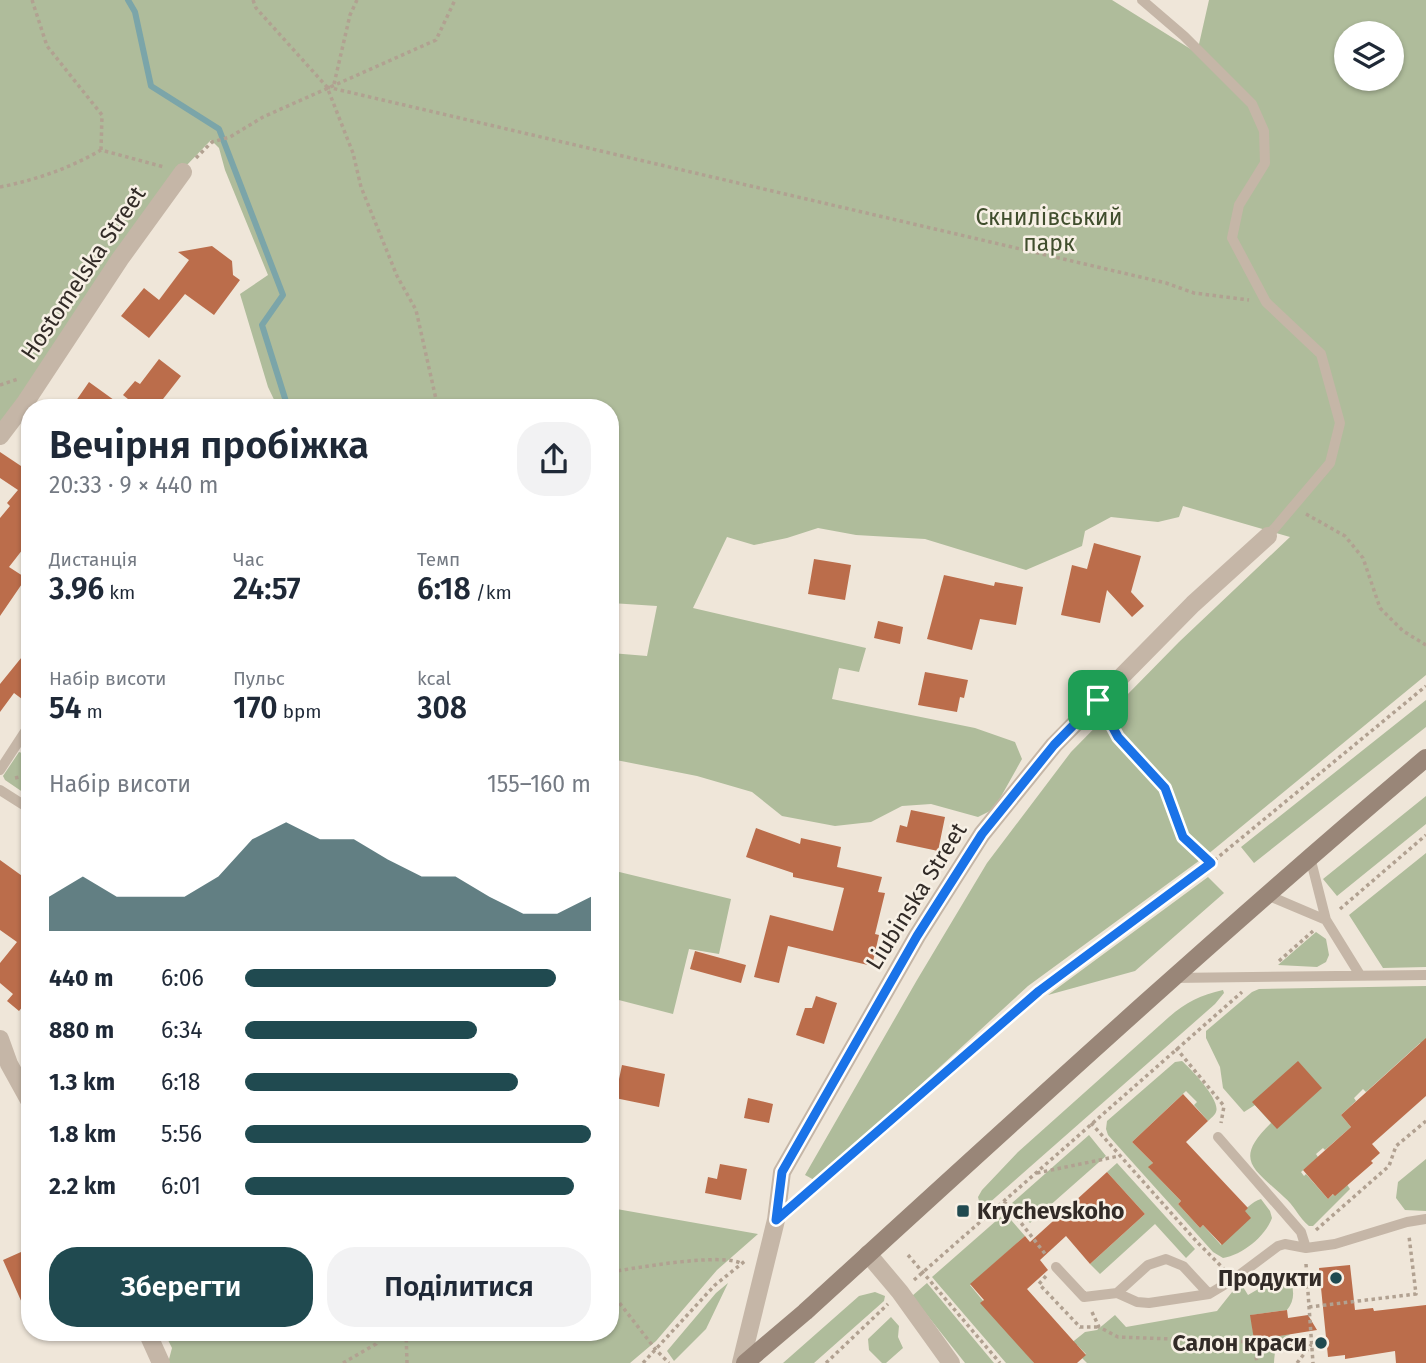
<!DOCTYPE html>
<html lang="uk">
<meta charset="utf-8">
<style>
:root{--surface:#fff;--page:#f2f2f3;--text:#1f2937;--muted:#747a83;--accent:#204a50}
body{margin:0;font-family:"Fira Sans",sans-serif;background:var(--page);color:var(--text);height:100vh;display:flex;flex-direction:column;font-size:26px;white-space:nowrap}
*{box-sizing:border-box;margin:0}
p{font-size:23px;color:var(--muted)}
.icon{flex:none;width:38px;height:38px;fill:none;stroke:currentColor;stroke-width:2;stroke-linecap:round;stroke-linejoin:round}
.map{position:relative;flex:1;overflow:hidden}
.sheet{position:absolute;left:21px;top:399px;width:598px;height:942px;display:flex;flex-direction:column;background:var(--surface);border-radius:28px;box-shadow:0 2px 5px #0004}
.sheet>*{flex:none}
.tools{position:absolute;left:1334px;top:21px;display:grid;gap:14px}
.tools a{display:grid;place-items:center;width:70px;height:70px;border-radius:50%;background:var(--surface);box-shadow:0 2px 5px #0004;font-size:35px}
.pin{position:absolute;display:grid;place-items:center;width:60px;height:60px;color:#fff;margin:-30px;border-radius:14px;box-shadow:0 4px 10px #0006}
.round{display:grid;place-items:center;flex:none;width:74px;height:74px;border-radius:28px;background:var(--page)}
.headline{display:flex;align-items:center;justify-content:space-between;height:119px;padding:0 28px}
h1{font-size:38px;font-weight:600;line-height:52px}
.figures{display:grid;grid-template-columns:repeat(3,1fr);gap:10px;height:119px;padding:7px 28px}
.figures div{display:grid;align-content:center}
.figures b{font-size:30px;font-weight:600}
.figures small{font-size:19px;font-weight:400}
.figures p{font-size:19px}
.chart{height:196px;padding:14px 28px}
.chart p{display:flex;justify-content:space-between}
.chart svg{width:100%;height:126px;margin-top:7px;fill:var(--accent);opacity:.7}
.cta{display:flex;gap:14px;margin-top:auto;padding:14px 28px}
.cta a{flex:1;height:80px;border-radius:28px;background:var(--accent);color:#fff;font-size:28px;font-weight:600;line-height:80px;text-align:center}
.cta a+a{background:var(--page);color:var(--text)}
ul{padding:0 28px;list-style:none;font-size:23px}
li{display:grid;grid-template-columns:112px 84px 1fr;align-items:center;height:52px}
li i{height:18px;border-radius:9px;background:var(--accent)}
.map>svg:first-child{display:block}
.green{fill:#afbc9b;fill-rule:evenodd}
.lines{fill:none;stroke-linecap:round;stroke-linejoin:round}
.stream{stroke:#7ba5a9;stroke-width:6}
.building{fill:#bb6d4b}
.path{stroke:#b1a191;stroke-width:3.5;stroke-dasharray:3.5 3.5;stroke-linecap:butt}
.lane{stroke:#c5b6a7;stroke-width:10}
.street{stroke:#c5b6a7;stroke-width:18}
.secondary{stroke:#998678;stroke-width:18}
.route-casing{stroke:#fff;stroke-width:14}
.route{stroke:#1a73e8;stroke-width:9}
.poi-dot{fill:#204a50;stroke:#f7f0e5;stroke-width:2.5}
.labels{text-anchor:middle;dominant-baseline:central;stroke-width:5;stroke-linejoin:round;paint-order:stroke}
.park-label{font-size:23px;fill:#404e2d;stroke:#f7f0e5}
.street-label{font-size:23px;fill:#322b27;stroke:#f7f0e5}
.poi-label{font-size:23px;font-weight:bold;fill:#322b27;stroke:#f7f0e5;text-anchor:end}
</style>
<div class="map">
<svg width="1426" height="1363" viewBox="0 0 1426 1363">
<rect width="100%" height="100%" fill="#efe6d9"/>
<!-- green -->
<path class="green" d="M0,0H1112L1197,53L1209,0H1426V675L1207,855L1028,986L816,1181L805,1175L917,980L987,863L1071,752L1179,642L1290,537L1183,506L1179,517L1158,522L1111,517L1085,531L1082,546L1026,570L925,539L856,535L818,528L787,538L754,545L727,537L693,608L866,648L859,672L839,668L832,699L975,728L1015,742L1022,759L994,809L978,817L931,804L902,806L871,822L835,826L782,816L752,792L697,776L611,759V653L647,656L657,606L611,603V408H278L268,387L240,294L268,275L225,170L219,148L211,140L185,167L0,429ZM1346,33H1391V79H1346Z
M1426,700V727L1254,863L1241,847Z
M19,752L30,756V797L5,780L3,776Z
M1426,796V824L1337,896L1323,879Z
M1426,853V967L1383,968L1349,915Z
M611,870L731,899L719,954L689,949L673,1014L611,998Z
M1208,877L1224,893L1135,971L1048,995Z
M1316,932L1326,939L1329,955L1326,962L1317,967L1278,965Z
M1426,986V1045L1420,1043L1366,1092L1363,1089L1354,1098L1356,1101L1341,1115L1351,1127L1325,1150L1323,1148L1316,1154L1318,1157L1301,1172L1304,1176L1306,1174L1328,1199L1346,1183L1350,1189L1313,1226H1309C1299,1218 1294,1205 1284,1197C1253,1168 1233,1160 1271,1123L1255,1105L1244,1112L1223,1088L1220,1067L1206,1038V1031L1252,992L1259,989Z
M1223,990L1224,993L1215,1004L988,1204L980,1205L978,1197L982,1190L1018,1152L1169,1017C1186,1002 1201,995 1223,990Z
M1182,1061C1191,1069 1221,1100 1216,1112C1215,1115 1210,1119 1208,1121L1194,1105L1197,1102L1186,1091L1132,1142L1153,1163L1149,1168L1181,1201L1178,1204L1200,1228L1203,1225L1221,1245C1233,1230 1242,1205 1261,1199L1270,1211L1272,1218C1265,1237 1242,1255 1223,1258L1213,1252L1108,1135L1106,1129L1107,1121L1175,1062Z
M1089,1135L1106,1156L1030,1223L1012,1203Z
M1426,1159V1211L1405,1210L1396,1198L1398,1182Z
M1117,1163L1195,1249L1186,1258L1155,1224L1100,1274L1090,1264L1145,1214L1107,1172Z
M611,1208L758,1234L717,1270L656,1341L630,1363H168L172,1348L164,1332H611Z
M1005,1213L1025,1236L970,1285L1034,1363H1006L932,1277Z
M1284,1274L1288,1275C1294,1287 1296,1299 1287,1310L1251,1315L1254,1340L1290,1334C1276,1348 1276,1340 1274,1363H1087L1082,1358L1086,1354L1077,1345L1074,1348L1070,1344L1085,1332L1097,1330L1115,1315L1126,1327L1217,1311L1240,1282L1248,1295Z
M728,1283L706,1329L674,1361L667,1351L716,1293Z
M927,1283L994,1363H965L912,1296Z
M875,1292L885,1296L884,1301L814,1363H783L859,1296Z
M891,1317L899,1326L898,1337L903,1348L886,1363H882L869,1350L868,1339Z"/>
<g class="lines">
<!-- stream -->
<path class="stream" d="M128,0L135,12L151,86L219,129L283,295L262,325L288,408"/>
</g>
<!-- building -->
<path class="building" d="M212,246L232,261L233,275L240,280L214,315L185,294L149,338L121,316L144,288L159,300L189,260L178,252Z
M159,359L181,376L156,408H139L123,395L135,381L140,384Z
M89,382L125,408H71Z
M0,452L30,472V540L9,567L26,578L0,616V518L10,506L7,503L18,490L0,478Z
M1094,543L1141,556L1131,592L1144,606L1132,617L1107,590L1100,623L1061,615L1072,565L1087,569Z
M814,559L851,565L845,600L808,594Z
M944,575L994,586L995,582L1023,587L1016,625L980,619L972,650L927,639Z
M878,621L903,627L900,644L874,638Z
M30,647V705L14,693L0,712V684Z
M925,672L968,680L964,698L960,697L957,712L918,705Z
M911,810L945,817L938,851L896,842L900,825L907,827Z
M756,828L800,844L801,838L841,847L837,867L882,877L878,892L885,893L875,934L879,935L872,966L788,946L779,983L754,977L770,915L833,931L844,888L793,877V873L746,857Z
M0,860L25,878L22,883L30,889V1008L25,1004L19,1011L7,1001L13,994L0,983V963L17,942L0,930Z
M695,951L746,965L741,983L690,969Z
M816,996L837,1003L824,1044L796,1035L805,1008H812Z
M1426,1038V1096L1372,1144L1380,1153L1371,1161L1373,1163L1335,1196L1333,1194L1328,1199L1303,1170L1351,1127L1341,1115Z
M1298,1061L1322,1088L1277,1129L1252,1102Z
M622,1065L665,1074L659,1107L615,1098Z
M1183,1094L1208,1121L1186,1142L1248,1208L1245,1211L1251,1218L1222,1245L1203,1225L1200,1228L1178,1204L1181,1201L1148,1167L1153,1163L1132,1142Z
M748,1098L773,1104L769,1123L744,1118Z
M720,1164L747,1169L741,1200L705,1193L708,1177L717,1179Z
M1107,1172L1145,1214L1090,1264L1066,1236L1040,1260L1048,1270L1027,1289L1086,1355L1077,1363H1034L980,1303L984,1300L970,1284L1025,1236L1030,1242Z
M30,1248V1321L3,1260Z
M1350,1265L1355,1310L1373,1308L1374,1311L1426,1305V1363H1396L1395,1351L1345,1359V1355L1328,1357L1319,1268Z
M1287,1310L1288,1318L1308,1315L1317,1330L1254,1340L1250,1315Z"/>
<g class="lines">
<!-- path -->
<path class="path" d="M32,0L47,46L102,115L101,150
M253,0L256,8L327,87L353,153L361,187L397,276L416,310L438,408
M334,84L350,15L357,0
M327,87L1166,283L1194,293L1249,300
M196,158L212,142L230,137L263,117L436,40L455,0
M0,187C36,180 70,168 101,150L164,167
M0,385L18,379
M1306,514L1345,536L1363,558L1380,608L1403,631L1426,645
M1107,716L1118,737L1165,788L1183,837L1211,863
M15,778L30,775
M1340,909L1426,835
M1279,961L1313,931
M1176,1048L1224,1106L1221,1123
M1091,1123L1197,1242L1224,1269
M1037,1173L1119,1156
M1004,1201L1046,1255
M798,1202L1039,991L1211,863L1426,686
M1316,1230L1389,1166L1396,1146L1426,1121
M908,1255L1000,1363
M1306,1264L1313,1363
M611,1272C635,1268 725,1252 742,1264
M1046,1276L1039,1284L1080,1327H1099
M914,1280L1242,992
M611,1292L656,1350L669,1363
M1309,1307L1416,1294L1409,1236
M1092,1312L1099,1327L1118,1337L1312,1344
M326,1332L357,1335L373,1332
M406,1332L407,1363
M1254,1343L1257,1363
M343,1363L376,1344L381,1332
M643,1363L715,1285L745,1261
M826,1363L888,1304
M1297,1363L1311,1345"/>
<!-- lane -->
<path class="lane" d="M1142,0L1184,36L1252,104L1264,131L1265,163L1239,205L1232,238L1266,302L1321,354L1340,423L1330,463L1268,536
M0,770L30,724
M0,790L30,809
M1310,857L1326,920L1360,975
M1267,895L1326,920
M1172,978L1426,975
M1218,1137L1301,1232L1306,1248
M1056,1267L1084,1297L1117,1293L1137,1302L1149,1303L1209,1294L1234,1279L1278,1246L1285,1244L1306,1248L1335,1244L1407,1222L1426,1219
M1117,1293L1148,1265L1166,1259L1183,1266L1209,1294"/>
<!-- street -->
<path class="street" d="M0,436L25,403L120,259L183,172
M0,1039L9,1064L30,1102
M868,1254L900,1292L951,1363
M147,1332L161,1363
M741,1363L776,1220L782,1172L917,936L982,834L1054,745L1193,604L1268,536"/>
<!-- secondary -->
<path class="secondary" d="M745,1363L805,1312C1010,1125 1214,937 1426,758"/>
</g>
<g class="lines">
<!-- route casing -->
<g class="route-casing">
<path id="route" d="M1098,700L1118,737L1165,788L1183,837L1211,863L1039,991L776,1220L782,1172L917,936L982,834L1054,745Z"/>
</g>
<!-- route -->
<use href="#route" class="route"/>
</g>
<!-- markers -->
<g class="poi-dot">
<rect x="956" y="1204" width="14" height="14" rx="3.5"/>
<circle cx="1336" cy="1278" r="7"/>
<circle cx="1321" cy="1343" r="7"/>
</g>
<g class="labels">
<!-- park labels -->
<g class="park-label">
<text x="1049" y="217">Скнилівський<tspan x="1049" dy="26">парк</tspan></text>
</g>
<!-- street labels -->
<g class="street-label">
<text transform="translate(83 273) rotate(-56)">Hostomelska Street</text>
<text transform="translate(916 896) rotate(-58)">Liubinska Street</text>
</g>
<!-- poi labels -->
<g class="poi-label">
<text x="977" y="1211" text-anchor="start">Krychevskoho</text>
<text x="1322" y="1278">Продукти</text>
<text x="1307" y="1343">Салон краси</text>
</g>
</g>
</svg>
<div class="tools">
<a><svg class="icon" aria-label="layers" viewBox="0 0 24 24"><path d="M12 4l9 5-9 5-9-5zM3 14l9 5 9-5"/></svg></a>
</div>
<div class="pin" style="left:1098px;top:700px;background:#1e9e55"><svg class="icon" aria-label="arrive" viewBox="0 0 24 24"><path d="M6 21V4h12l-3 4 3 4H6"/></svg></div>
<section class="sheet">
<div class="headline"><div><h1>Вечірня пробіжка</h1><p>20:33 · 9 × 440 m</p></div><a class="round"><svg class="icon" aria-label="share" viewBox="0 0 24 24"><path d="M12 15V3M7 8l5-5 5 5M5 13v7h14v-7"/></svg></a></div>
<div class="figures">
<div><p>Дистанція</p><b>3.96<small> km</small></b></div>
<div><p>Час</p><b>24:57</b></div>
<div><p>Темп</p><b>6:18<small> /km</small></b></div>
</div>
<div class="figures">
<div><p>Набір висоти</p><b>54<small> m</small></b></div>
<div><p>Пульс</p><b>170<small> bpm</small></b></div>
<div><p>kcal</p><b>308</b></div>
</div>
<div class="chart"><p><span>Набір висоти</span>155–160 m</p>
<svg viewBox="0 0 160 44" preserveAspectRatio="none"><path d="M0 44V32L10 25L20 32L30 32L40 32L50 25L60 12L70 6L80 12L90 12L100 19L110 25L120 25L130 32L140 38L150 38L160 32V44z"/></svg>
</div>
<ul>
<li><b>440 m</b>6:06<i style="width:90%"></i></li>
<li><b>880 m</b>6:34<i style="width:67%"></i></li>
<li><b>1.3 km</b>6:18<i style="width:79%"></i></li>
<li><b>1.8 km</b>5:56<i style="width:100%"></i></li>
<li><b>2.2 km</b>6:01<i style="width:95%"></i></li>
</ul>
<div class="cta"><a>Зберегти</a><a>Поділитися</a></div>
</section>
</div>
